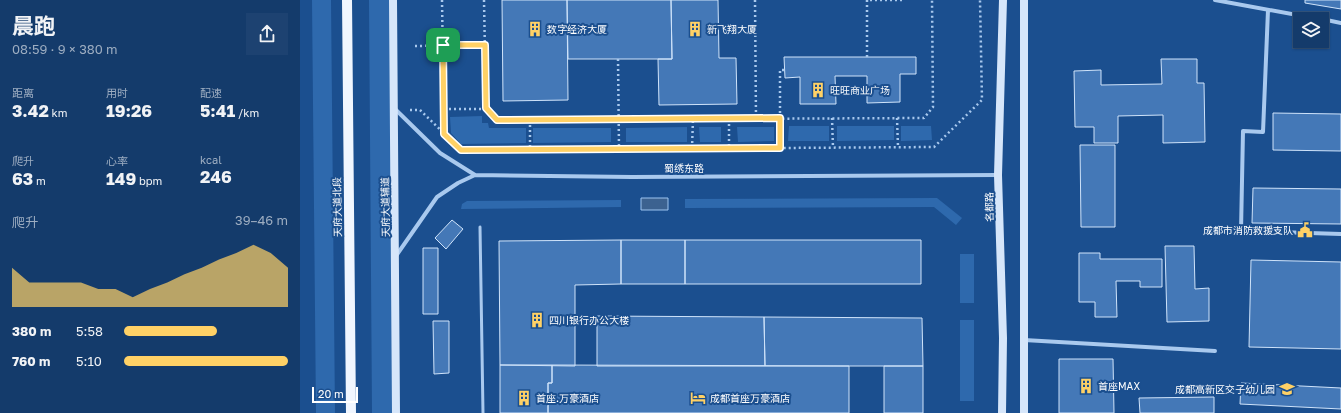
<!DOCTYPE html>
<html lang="zh">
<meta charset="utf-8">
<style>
:root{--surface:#143b6b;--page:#1d4271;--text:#f1f3f6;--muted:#9dadc1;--line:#33557e;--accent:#ffd166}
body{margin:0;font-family:"Golos Text","Noto Sans SC",sans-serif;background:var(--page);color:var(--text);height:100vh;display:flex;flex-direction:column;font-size:15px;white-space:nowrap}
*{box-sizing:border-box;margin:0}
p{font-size:13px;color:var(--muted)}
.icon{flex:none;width:22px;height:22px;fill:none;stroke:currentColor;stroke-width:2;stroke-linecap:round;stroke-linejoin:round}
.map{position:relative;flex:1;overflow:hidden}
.panel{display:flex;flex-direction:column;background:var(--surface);width:300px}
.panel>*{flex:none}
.tools{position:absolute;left:993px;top:12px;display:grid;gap:8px}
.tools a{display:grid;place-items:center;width:36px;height:36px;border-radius:0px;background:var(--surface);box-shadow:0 1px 3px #0004,0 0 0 1px var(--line);font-size:20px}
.scale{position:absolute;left:12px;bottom:10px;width:46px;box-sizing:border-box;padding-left:4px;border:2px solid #fff;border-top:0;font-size:11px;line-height:14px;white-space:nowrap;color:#fff;-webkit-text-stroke:3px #1b4f8f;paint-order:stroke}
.pin{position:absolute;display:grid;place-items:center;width:34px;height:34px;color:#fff;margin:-17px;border-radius:8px;box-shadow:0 2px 6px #0006}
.round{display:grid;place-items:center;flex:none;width:42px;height:42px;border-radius:0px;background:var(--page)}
.headline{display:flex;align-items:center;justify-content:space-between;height:68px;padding:0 12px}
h1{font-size:22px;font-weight:700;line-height:30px}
.stats{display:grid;grid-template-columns:repeat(3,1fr);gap:6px;height:68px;padding:4px 12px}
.stats div{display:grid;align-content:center}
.stats b{font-size:17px;font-weight:700}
.stats small{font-size:11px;font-weight:400}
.stats p{font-size:11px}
.chart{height:112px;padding:8px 12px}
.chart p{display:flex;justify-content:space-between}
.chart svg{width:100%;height:72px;margin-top:4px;fill:var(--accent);opacity:.7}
ul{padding:0 12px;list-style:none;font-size:13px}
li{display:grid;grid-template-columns:64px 48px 1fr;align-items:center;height:30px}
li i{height:10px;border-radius:5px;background:var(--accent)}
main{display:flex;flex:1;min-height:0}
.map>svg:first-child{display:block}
.green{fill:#2e69ad}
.water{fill:#3c6290;stroke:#9cc4f0}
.building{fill:#4478b7;stroke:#cfe3fa}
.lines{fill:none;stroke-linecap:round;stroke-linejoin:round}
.path{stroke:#a9c9ee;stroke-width:2.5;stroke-dasharray:2 3;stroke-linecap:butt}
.lane{stroke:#a9c9ee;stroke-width:3}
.street{stroke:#a9c9ee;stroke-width:4}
.secondary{stroke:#d6e6fa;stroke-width:8}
.primary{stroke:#f0f6ff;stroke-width:10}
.route-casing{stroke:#fff;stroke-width:8}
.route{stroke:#ffd166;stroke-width:5}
.labels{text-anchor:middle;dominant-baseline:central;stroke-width:4;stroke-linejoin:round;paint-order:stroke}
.poi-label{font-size:10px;fill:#fff;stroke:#1b4f8f;text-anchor:start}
.street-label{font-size:10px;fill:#fff;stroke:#1b4f8f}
</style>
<main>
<section class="panel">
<div class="headline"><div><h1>晨跑</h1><p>08:59 · 9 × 380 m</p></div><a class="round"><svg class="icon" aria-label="share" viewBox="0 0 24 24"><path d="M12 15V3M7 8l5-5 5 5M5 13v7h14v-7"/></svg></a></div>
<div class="stats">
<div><p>距离</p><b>3.42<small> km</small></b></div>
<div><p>用时</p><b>19:26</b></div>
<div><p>配速</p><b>5:41<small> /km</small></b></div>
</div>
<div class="stats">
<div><p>爬升</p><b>63<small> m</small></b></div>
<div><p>心率</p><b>149<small> bpm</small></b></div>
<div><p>kcal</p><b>246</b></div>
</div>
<div class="chart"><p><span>爬升</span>39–46 m</p>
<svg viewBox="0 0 160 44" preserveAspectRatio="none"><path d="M0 44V20L10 29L20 29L30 29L40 29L50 33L60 33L70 38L80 33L90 29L100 24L110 20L120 15L130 11L140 6L150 11L160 20V44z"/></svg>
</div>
<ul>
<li><b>380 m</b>5:58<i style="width:57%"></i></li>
<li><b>760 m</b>5:10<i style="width:100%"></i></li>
</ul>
</section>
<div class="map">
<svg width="1041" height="413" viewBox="0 0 1041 413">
<rect width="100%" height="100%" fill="#1b4f8f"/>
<!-- green -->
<path class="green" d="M12,0H31L35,413H16Z
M69,0H90L93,413H72Z
M182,116V123H188L189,128H226V143L161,144L151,133L150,117Z
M489,126H529V141H488Z
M537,126H594V140L537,141Z
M601,126H631L632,140L601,141Z
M387,127V142H326V128Z
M399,127H421V142H400Z
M437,127H474V141L438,142Z
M233,128H311V142L233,143Z
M637,198L662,218L656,225L634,207L385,208V199Z
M321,200V207L161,209L162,204L167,201Z
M660,254H674V303H660Z
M660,320H674V401H660Z"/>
<!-- water -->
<path class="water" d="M341,198H368V210H341Z"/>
<!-- building -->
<path class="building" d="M202,0H267L268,100L203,101Z
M267,0H371L372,59H268Z
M371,0H418L419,58H436L437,104L359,105L358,59H372Z
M1005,0H1041V9L1005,3Z
M484,57H616V74H600V102L567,103V76H535L536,104H500V77L485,78Z
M861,59H897V83H904L905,142L863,143V115L818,116V143H794V127H775L774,71L801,70V85L862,84Z
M973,113L1041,114V151L973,150Z
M780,145H815V227H781Z
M953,188L1041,189V224L952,223Z
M152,220L163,229L146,249L135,238Z
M321,240V284L275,285V366L200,365L199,241Z
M321,240H385V284H321Z
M385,240H621V284H385Z
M865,246H894L895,289L909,288V321L867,322Z
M123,248H138V314H123Z
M779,253H800V259H862V287H840V281H816L817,317H795V302H779Z
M951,260L1041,262V349L949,347Z
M297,316L464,317L465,366H297Z
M464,317L622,318L623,366H465Z
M133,321H149V373L134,374Z
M759,359H813L814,413H759Z
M200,365H252V383H248V413H200Z
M252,365L549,366V413H248V383H252Z
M584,366H623V413H584Z
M941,383L1041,388V409L940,404Z
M914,397V413H840L839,398Z"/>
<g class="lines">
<!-- path -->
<path class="path" d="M142,0L144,133
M184,0L186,109L197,120L624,118L633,107L632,0
M455,0L456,119
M115,46L185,45
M567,57V0H603
M318,59L319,149
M144,109H186
M110,110H120L161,150L634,147L682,100L680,0
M532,118L533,148
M597,118L598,147
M429,119V148
M230,120V149
M392,148L393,119
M480,148V70H484"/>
<!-- lane -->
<path class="lane" d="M180,227L183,413"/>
<!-- street -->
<path class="street" d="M915,0L1019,19
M968,10L963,132L943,131L941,231L1041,234
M1022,19L1041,23
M95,109L140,153L175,175L332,177L698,175
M96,256L137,197L158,183L175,175
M724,340L915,351"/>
<!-- secondary -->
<path class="secondary" d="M93,0L96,413
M724,0V413
M702,413L703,338L698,175L703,0"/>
<!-- primary -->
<path class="primary" d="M47,0L51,413"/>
</g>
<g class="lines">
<!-- route casing -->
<g class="route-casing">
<path id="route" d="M143,45H185L186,108L197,120L480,118V148L161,150L144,134Z"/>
</g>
<!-- route -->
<use href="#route" class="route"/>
</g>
<!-- icons -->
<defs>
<g id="building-bare" transform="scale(1.2)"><path d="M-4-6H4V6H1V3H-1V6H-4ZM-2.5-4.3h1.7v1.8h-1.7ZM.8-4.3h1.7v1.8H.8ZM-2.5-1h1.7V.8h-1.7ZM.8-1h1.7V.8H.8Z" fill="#ffd166" stroke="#1b4f8f" stroke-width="2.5" paint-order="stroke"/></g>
<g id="civic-bare" transform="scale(1.2)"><path d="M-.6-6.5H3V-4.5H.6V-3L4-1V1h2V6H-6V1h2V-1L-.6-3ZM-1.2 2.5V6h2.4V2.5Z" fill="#ffd166" stroke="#1b4f8f" stroke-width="2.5" paint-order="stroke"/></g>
<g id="school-bare" transform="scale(1.2)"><path d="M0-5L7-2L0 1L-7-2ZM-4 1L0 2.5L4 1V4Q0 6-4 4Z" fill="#ffd166" stroke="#1b4f8f" stroke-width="2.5" paint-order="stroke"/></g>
<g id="hotel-bare" transform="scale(1.2)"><path d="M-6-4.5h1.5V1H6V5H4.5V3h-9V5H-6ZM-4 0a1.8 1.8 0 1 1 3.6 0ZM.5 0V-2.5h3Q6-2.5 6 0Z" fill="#ffd166" stroke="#1b4f8f" stroke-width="2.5" paint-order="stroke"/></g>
</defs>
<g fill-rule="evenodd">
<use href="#building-bare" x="235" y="29"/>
<use href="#building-bare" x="395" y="29"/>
<use href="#building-bare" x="518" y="90"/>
<use href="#civic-bare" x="1005" y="230"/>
<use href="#building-bare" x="237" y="320"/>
<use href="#building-bare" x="786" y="386"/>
<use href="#school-bare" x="987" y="389"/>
<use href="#building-bare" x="224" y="398"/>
<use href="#hotel-bare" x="398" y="398"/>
</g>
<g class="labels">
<!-- poi labels -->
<g class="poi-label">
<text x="247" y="29">数字经济大厦</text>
<text x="407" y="29">新飞翔大厦</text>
<text x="530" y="90">旺旺商业广场</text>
<text x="993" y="230" text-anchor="end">成都市消防救援支队</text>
<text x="249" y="320">四川银行办公大楼</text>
<text x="798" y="386">首座MAX</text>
<text x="975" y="389" text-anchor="end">成都高新区交子幼儿园</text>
<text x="236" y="398">首座.万豪酒店</text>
<text x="410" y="398">成都首座万豪酒店</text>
</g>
<!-- street labels -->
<g class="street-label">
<text x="384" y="168">蜀绣东路</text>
<text transform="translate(37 207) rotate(-91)">天府大道北段</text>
<text transform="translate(85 207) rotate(-91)">天府大道辅道</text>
<text transform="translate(689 207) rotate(-91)">名都路</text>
</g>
</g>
</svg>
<div class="tools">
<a><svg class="icon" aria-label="layers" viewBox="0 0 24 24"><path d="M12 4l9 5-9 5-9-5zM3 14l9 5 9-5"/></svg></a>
</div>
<div class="scale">20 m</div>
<div class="pin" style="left:143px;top:45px;background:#1e9e55"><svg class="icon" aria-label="arrive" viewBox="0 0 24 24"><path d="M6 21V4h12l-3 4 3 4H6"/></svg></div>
</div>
</main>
